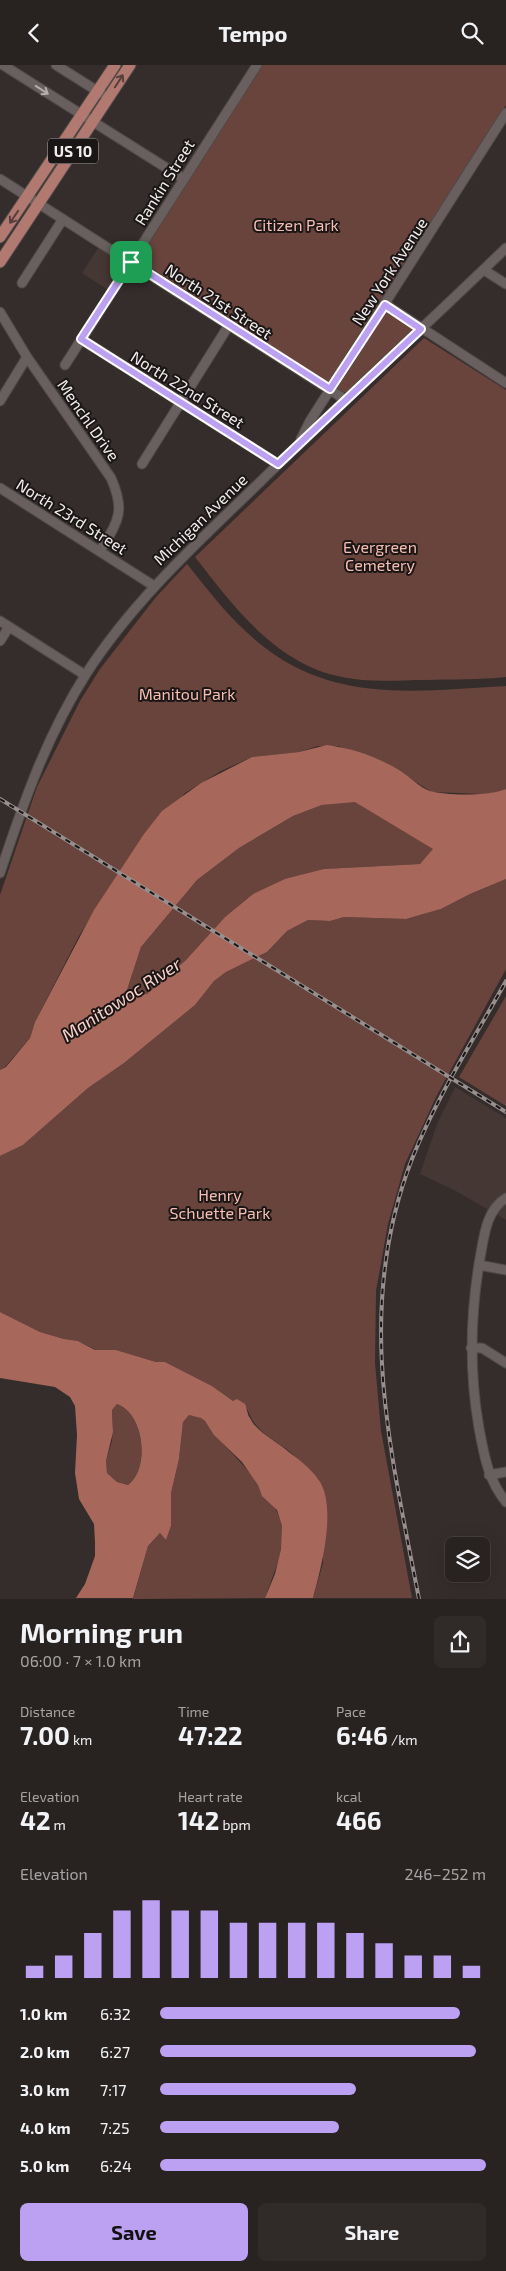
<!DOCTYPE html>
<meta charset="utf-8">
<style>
:root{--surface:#282220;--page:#302a29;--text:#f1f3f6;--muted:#a5a4a5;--line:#443f3e;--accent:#bca0f2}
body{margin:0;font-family:"Exo 2",sans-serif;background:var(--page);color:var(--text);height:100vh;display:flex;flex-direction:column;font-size:19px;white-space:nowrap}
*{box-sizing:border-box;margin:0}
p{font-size:16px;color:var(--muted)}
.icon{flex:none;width:28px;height:28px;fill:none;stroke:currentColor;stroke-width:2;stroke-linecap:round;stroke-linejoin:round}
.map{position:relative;height:1534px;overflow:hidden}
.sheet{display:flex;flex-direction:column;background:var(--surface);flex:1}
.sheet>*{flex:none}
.buttons{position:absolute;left:445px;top:1472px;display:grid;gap:10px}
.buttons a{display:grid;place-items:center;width:45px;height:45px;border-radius:8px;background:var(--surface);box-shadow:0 5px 20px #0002,0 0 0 1px var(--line);font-size:25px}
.pin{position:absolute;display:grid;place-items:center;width:42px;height:42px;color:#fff;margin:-21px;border-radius:10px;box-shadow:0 2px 8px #0006}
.round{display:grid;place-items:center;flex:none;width:52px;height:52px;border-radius:8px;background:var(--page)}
.headline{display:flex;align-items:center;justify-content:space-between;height:85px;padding:0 20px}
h1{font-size:28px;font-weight:700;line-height:38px}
.stats{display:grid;grid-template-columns:repeat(3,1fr);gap:8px;height:85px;padding:5px 20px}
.stats div{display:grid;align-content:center}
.stats b{font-size:25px;font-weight:700}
.stats small{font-size:14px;font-weight:400}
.stats p{font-size:14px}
.chart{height:140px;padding:10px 20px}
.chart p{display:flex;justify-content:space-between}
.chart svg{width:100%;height:90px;margin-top:5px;stroke:var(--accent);stroke-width:6}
.cta{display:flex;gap:10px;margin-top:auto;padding:10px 20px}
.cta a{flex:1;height:58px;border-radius:8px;background:var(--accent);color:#111;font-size:20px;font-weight:700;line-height:58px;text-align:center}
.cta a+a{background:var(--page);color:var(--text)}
ul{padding:0 20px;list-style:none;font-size:16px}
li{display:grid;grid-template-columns:80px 60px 1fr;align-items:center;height:38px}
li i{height:12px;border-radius:6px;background:var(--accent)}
header{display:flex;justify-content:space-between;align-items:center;height:65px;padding:0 20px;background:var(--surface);font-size:22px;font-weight:700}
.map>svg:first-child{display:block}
.built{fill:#453734}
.green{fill:#69443d}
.water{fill:#a8675b;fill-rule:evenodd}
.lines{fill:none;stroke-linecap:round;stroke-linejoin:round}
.minor-casing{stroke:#4f4948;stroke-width:11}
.major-casing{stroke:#4f4948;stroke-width:13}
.minor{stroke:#685f5e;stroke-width:9}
.major{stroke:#b1796f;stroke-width:11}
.rail-casing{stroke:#968f8e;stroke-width:4}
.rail{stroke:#1a1616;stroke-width:2;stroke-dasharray:5.5;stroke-linecap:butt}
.oneway{stroke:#563e3a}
.oneway2{stroke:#b4adac}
.route-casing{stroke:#fff;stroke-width:10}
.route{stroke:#bca0f2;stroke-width:6}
.labels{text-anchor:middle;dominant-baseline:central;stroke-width:4;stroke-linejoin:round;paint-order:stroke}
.shield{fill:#1a1616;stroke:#b1acac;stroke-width:1}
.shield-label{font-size:15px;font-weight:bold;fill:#f2edec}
.street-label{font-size:16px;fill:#f2edec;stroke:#1a1616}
.park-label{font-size:16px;fill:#f8beb2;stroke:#1a1616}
.water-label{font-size:18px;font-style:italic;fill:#fbd3cb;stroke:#1a1616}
</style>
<header><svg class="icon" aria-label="back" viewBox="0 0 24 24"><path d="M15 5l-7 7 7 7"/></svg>Tempo<svg class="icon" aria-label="search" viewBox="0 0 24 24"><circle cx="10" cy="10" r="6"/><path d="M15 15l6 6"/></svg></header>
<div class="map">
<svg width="506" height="1534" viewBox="0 0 506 1534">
<rect width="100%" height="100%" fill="#352d2b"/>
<!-- built -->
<path class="built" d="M98,183L123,199L108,225L82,208Z
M455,1022L506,1053V1155L456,1126L420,1109L437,1059Z"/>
<!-- green -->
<path class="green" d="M262,0H506V40L383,234L419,259L347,327H343L140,196V192Z
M424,273L506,325V612C480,615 452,614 426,615C398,615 369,618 342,612C276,599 234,542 195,492Z
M187,499C204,520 220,541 239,560C319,640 403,627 506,621V724L497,728L481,729L432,727L383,697L338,681H318L299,687L252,692L221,706L185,728L123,802L79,871L35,957L30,973L5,1002L0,1005V830L37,722L80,636L100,604L156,532Z
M355,736L434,784L420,799L324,804L253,829L225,852L185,896L147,930L125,931L141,882L197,815L239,783L293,751L322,740Z
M506,814V904L437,1030L405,1099L388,1159L376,1226L375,1298L381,1366L412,1533H313L323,1498L319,1415C308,1403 297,1393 285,1383C275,1376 264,1370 257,1361C247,1351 249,1335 233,1336L212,1321L165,1297H156L116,1285H96L78,1276L64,1274L40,1267L0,1247V1091L23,1080L88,1023L124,998L195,940L214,916L226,907L267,887L287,866L308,855L330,856L344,852L406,854L441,844L470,829Z
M506,931V1041L459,1012Z
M117,1339C145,1349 150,1404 128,1420L117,1417L107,1408L106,1396L112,1376L113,1359L112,1345Z
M189,1350C193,1351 199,1351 203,1354C208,1359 211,1365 215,1370C234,1391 279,1434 282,1463C284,1489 273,1509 265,1533L133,1534L148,1481L160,1468L166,1475L171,1461V1428L179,1394L183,1357Z"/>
<!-- water -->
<path class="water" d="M327,680C352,683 377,692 399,705C409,711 419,722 430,726C447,731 490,731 506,724V814L470,829L441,844L406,854L344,852L330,856L308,855L287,866L267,887L226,907L214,916L195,940L124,998L88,1023L23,1080L0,1091V1005L6,1002L30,973L35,957L94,845L144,769L162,746L201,718L252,692L299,687ZM355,737L433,784L420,799L324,804L285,814L253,829L225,852L185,896L147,929L125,931L141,882L197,815L239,783L293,751L322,740Z
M0,1247L40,1267L64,1274L78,1276L95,1285H116L156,1297H165L212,1321L233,1336L237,1334L245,1339C247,1343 247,1349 250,1353C257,1368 278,1377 290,1388C300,1395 311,1404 318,1414C338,1440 321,1504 313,1533H265L275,1509L281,1484L282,1461L277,1445L262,1431L258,1420L242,1397L214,1370L205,1356L201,1353L189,1350L183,1357L179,1394L171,1428V1461L166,1475L160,1468L148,1481L133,1533H76L85,1519L95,1491V1477L94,1459L79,1434L75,1408L77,1370L75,1341L70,1332L55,1322L0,1313ZM117,1339C145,1349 150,1404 128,1420L117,1417L107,1408L106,1396L113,1367L112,1345Z"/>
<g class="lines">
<!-- minor casing -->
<g class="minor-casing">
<path id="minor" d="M3,0L184,114
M56,0L102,29
M0,114L346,335
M484,205L506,219
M22,218L63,154
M385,239L506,318
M0,247L27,292L111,413C126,447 118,456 100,486
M81,274L278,399
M65,300L257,0
M0,336L27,292
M301,374L310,356L506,48
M142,399L229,260
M0,423L154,521
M0,556L85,610
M0,576L9,562
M0,808C23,739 46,672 86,609C133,536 197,478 259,418C340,339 424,262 506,183
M506,1133C486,1145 484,1172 480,1193C470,1251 469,1306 479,1363C484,1390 488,1415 506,1437
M479,1200L506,1205
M471,1283H482L506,1298
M489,1410L506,1407"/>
</g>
<!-- major casing -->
<g class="major-casing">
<path id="major" d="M0,172L115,0
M0,197L130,0"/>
</g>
<!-- minor -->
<use href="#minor" class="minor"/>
<!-- major -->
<use href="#major" class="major"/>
<!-- rail casing -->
<g class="rail-casing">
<path id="rail" d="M0,734L506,1047
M419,1534C390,1383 354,1243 412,1094C437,1031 474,974 506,916"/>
</g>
<!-- rail -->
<use href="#rail" class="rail"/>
</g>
<!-- one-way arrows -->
<defs><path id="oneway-shaft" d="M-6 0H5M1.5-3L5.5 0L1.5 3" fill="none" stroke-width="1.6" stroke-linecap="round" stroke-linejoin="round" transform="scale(1.25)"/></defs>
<g class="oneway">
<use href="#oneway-shaft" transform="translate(119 16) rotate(-57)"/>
<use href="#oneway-shaft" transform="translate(14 152) rotate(124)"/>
</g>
<use class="oneway2" href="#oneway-shaft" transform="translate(42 25) rotate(33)"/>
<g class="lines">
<!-- route casing -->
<g class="route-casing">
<path id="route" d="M131,197L330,324L385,240L421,264L278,399L81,274Z"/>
</g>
<!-- route -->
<use href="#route" class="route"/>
</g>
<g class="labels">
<!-- shield labels -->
<rect class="shield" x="48" y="73.5" width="50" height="25" rx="4"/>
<g class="shield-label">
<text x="73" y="86">US 10</text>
</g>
<!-- street labels -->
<g class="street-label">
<text transform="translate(164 117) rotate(-58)">Rankin Street</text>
<text transform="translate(389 206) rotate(-57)">New York Avenue</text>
<text transform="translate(219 236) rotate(33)">North 21st Street</text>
<text transform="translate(188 324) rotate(32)">North 22nd Street</text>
<text transform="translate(89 355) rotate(55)">Menchl Drive</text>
<text transform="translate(72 451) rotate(32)">North 23rd Street</text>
<text transform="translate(200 454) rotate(-44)">Michigan Avenue</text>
</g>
<!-- park labels -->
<g class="park-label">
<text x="296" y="159">Citizen Park</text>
<text x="380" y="481">Evergreen<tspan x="380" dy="18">Cemetery</tspan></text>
<text x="187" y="628">Manitou Park</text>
<text x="220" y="1129">Henry<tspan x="220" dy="18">Schuette Park</tspan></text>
</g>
<!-- water labels -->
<g class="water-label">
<text transform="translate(121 934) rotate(-33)">Manitowoc River</text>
</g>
</g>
</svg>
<div class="buttons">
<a><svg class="icon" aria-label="layers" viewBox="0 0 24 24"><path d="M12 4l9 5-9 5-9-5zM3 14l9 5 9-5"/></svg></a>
</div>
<div class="pin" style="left:131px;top:197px;background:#1e9e55"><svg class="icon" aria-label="arrive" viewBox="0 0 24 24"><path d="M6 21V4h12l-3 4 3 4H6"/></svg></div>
</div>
<section class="sheet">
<div class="headline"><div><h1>Morning run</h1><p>06:00 · 7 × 1.0 km</p></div><a class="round"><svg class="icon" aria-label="share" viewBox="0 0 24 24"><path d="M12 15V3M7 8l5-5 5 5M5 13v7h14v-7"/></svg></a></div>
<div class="stats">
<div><p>Distance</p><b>7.00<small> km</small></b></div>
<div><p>Time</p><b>47:22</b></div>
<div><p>Pace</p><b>6:46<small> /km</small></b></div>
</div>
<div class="stats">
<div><p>Elevation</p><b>42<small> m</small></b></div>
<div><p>Heart rate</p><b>142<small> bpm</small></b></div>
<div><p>kcal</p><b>466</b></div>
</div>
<div class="chart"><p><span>Elevation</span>246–252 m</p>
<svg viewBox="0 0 160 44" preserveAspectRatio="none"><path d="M5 44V38M15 44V33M25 44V22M35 44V11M45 44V6M55 44V11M65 44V11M75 44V17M85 44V17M95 44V17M105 44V17M115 44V22M125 44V27M135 44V33M145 44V33M155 44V38"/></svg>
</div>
<ul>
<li><b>1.0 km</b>6:32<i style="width:92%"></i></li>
<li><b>2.0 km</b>6:27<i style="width:97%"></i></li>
<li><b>3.0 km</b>7:17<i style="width:60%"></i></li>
<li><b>4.0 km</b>7:25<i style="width:55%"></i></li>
<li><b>5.0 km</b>6:24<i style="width:100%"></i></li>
</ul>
<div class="cta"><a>Save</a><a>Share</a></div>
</section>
